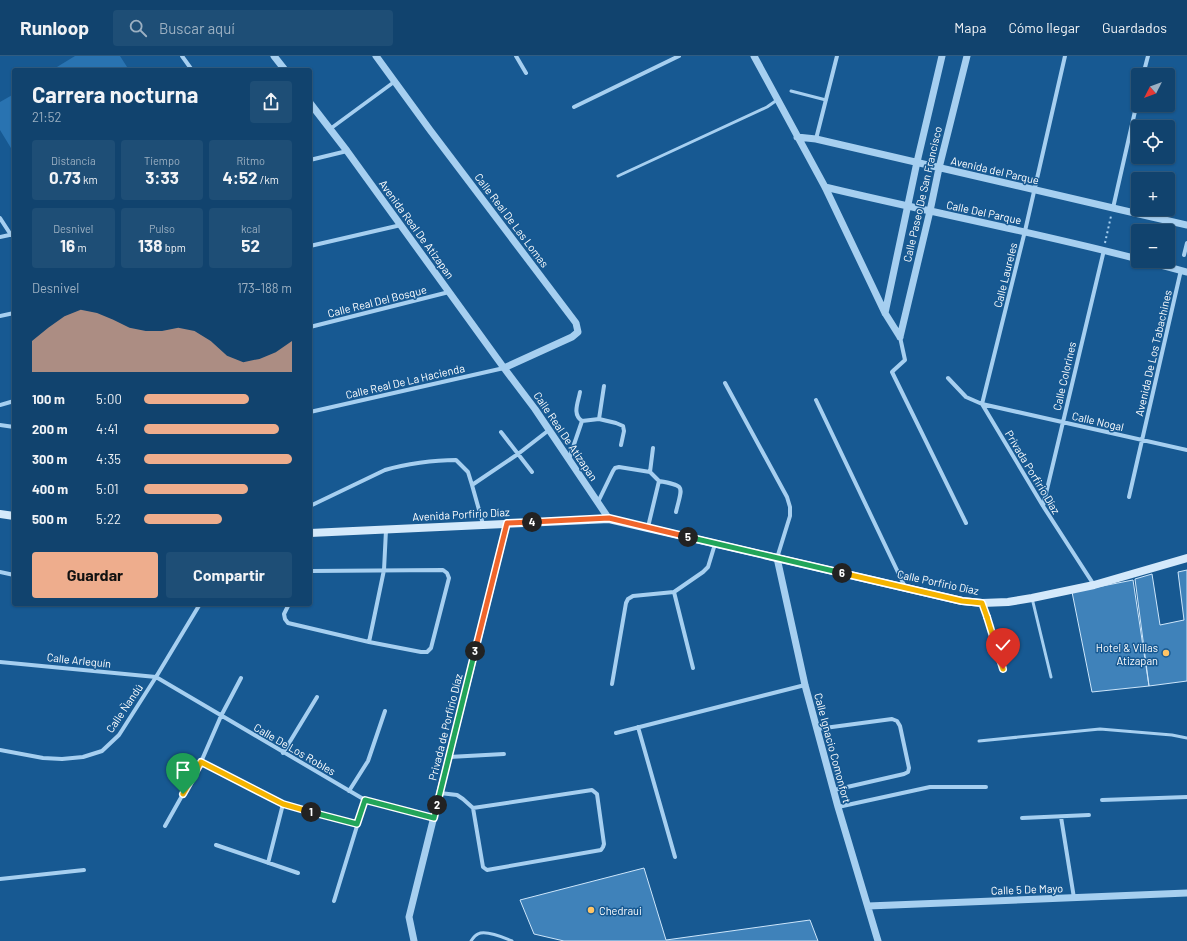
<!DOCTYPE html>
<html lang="es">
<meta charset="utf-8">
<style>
:root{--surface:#11436e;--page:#1e4e76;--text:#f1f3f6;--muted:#9cb0c2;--line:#305c81;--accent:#eead8d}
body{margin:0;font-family:Barlow,sans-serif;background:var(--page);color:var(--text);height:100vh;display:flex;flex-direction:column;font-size:15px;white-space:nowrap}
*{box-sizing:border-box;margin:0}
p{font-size:13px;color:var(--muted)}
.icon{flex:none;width:22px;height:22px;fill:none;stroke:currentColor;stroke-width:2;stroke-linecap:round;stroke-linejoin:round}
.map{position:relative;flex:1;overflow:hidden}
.panel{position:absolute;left:12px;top:12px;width:300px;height:538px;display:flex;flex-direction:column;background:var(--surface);border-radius:4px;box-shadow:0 1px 3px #0004,0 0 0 1px var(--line)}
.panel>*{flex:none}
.needle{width:26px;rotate:228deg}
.tools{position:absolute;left:1131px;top:12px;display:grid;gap:8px}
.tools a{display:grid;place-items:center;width:44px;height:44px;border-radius:4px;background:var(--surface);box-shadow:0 1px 3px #0004,0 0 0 1px var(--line);font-size:20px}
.pin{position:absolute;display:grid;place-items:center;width:34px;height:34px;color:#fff;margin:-41px -17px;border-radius:50% 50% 50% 0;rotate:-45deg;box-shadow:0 0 4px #0007}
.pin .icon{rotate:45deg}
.km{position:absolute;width:20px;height:20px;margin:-10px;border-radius:50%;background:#222;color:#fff;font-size:11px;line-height:20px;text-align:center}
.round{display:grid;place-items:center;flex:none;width:42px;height:42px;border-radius:4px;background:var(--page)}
.head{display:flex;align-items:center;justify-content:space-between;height:68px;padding:0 20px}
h1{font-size:22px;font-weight:700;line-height:30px}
.stats{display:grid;grid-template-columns:repeat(3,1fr);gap:6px;height:68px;padding:4px 20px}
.stats div{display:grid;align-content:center;border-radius:4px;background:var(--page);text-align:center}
.stats b{font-size:17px;font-weight:700}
.stats small{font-size:11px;font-weight:400}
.stats p{font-size:11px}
.chart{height:112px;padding:8px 20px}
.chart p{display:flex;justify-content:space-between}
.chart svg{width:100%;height:72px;margin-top:4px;fill:var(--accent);opacity:.7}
.button{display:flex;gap:8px;margin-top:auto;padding:8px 20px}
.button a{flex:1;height:46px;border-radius:4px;background:var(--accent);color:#111;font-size:16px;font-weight:700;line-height:46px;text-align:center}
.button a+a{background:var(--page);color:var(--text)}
ul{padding:0 20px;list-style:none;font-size:13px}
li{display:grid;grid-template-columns:64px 48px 1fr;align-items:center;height:30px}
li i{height:10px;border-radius:5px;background:var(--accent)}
header{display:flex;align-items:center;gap:24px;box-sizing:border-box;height:56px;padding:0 20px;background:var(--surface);border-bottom:1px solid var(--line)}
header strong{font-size:19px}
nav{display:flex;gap:22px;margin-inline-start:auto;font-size:14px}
.search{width:280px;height:36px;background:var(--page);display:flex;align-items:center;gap:10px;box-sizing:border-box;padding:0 14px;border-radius:4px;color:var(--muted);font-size:15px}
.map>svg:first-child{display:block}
.green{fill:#2973b1}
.building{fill:#3f82ba;stroke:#cde6fb}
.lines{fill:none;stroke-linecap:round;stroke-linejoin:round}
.path{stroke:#a6cff0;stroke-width:2;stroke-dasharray:2 3;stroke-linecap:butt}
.service{stroke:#a6cff0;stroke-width:3}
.pedestrian{stroke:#a6cff0;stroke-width:3.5}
.minor{stroke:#a6cff0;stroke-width:4}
.tertiary{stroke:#a6cff0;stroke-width:7}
.secondary{stroke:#d4e9fb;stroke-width:8}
.split-1-casing{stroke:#fff;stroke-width:8}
.split-2-casing{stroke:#fff;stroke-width:8}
.split-3-casing{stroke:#fff;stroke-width:8}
.split-4-casing{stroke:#fff;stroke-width:8}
.split-5-casing{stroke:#fff;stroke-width:8}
.split-6-casing{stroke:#fff;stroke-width:8}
.split-7-casing{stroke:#fff;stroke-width:8}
.split-8-casing{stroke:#fff;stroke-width:8}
.split-1{stroke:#f5b400;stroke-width:5}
.split-2{stroke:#22a559;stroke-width:5}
.split-3{stroke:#22a559;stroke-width:5}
.split-4{stroke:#f0652b;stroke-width:5}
.split-5{stroke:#f0652b;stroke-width:5}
.split-6{stroke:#22a559;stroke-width:5}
.split-7{stroke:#f5b400;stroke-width:5}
.split-8{stroke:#f5b400;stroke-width:5}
.poi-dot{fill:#ffc465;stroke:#175992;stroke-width:1.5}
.labels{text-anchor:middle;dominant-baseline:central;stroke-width:3;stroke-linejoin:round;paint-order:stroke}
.street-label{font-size:11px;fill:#fff;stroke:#175992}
.poi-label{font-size:11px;fill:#fff;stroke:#175992;text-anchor:end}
</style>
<header>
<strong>Runloop</strong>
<div class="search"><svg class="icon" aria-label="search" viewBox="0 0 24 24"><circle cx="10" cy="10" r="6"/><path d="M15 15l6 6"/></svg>Buscar aquí</div>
<nav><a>Mapa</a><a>Cómo llegar</a><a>Guardados</a></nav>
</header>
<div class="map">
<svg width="1187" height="885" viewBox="0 0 1187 885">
<rect width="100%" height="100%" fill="#175992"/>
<!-- green -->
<path class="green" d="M75,0H120L129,14H52Z
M14,38V97L0,74V46Z"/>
<!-- building -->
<path class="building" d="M1187,514V625L1149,630L1135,523L1152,518L1160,569L1184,564L1178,516Z
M1133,524L1149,630L1092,636L1072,536Z
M644,812L666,884L810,864L818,885H564L534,878L520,844Z"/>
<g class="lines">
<!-- path -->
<path class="path" d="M1105,187L1111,160"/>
<!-- service -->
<path class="service" d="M791,35L826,44
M618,120L767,51L777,44
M1032,542L1051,621
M982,547L1003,613
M979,685L1100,673L1172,679L1187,682
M471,885C473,882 475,879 478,878C485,874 505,882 512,885"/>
<!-- pedestrian -->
<path class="pedestrian" d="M330,73L394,26"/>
<!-- minor -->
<path class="minor" d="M182,0L192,14
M516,0L526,17
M1065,0L1025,175L982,348L1187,394
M1143,19L1148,0
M574,51L679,0
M816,83L837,0
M310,104L347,95
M1113,152L1138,42
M0,162L11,179
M0,181L14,178
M310,190L401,169
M1184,199L1187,187
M0,260L14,257
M310,271L449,236
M900,281L905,304L894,314L892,316L966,467
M948,322L966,341L982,348L1043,450L1094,529
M725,327L787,441L790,451V460L777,502
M816,344L905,531
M0,349L14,345
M310,356L504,312
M599,363L616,367L623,370L624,375L621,389
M582,365L599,363L604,330
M0,369L14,371
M501,376L532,416
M569,403L582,365C572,358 578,347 580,336
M650,416L653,392
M659,425C687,430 682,430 676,456
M472,429L518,398L549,374
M1129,441L1181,214
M598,446L613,415L615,412L619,411L650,416L659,425L648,471
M310,450L385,414C405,408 434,404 456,404L468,416L472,429L483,468
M1043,450L1104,194
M0,516L14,519
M289,548L284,558L285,563L288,567L369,586L421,596H427L431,592L449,522L447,517L443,514L310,515
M369,586L384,514L386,474
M0,606L156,621L365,744L434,762
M693,612L674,536L703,516L708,511L715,488
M612,628L626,547L628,543L633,540L674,536
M638,671L675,801
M817,673L892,663L897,665L900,670L909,712L908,716L904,718L834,734
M616,677L805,629
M0,694L43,702L62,703L83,701L102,695L119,679L156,621L200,548
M283,697L317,641
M449,701L504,698
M201,706L283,748L357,768
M349,735L368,705L385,655
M440,737L457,739L463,743L473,752L483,811L487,814L601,794L603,791L604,788L597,738L592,734L473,752
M1102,744L1187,741
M838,751L930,731H986
M1061,761L1074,842
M1022,762L1089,759
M165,770L201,706L221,660L241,622
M216,789L298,817
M268,807L283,748
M0,823L84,814
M334,845L365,744"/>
<!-- tertiary -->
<path class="tertiary" d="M274,0L285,14
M376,0L430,74L576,267L578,276L572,281L504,312
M754,0L825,131L885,257L900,281
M310,47L347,95L504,312L535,353L609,463
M797,81L816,83L1113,152L1187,169
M825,131C929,156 1034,176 1138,203
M1146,205L1187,216
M885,257L917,106L942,0
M900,281L930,155L939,112L967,0
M777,502L805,629L838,751L878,885
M868,850L1187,837
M414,885L409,861L507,467"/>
<!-- secondary -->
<path class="secondary" d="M0,458L14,460
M310,477L609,463L962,545L982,547L1008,546L1032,542L1094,529L1187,502"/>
</g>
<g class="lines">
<!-- split-1 casing -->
<g class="split-1-casing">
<path id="split-1" d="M183,738L201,706L283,748L311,756"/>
</g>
<!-- split-2 casing -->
<g class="split-2-casing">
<path id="split-2" d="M311,756L357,768L365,744L434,762L437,749"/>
</g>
<!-- split-3 casing -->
<g class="split-3-casing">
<path id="split-3" d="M437,749L475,595"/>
</g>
<!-- split-4 casing -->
<g class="split-4-casing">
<path id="split-4" d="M475,595L507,467L532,466"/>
</g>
<!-- split-5 casing -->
<g class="split-5-casing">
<path id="split-5" d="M532,466L609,462L688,481"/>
</g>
<!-- split-6 casing -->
<g class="split-6-casing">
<path id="split-6" d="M688,481L842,517"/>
</g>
<!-- split-7 casing -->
<g class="split-7-casing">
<path id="split-7" d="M842,517L962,545L982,547L987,561"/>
</g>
<!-- split-8 casing -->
<g class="split-8-casing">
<path id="split-8" d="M987,561L1003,613"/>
</g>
<!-- split-1 -->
<use href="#split-1" class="split-1"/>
<!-- split-2 -->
<use href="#split-2" class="split-2"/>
<!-- split-3 -->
<use href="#split-3" class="split-3"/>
<!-- split-4 -->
<use href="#split-4" class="split-4"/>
<!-- split-5 -->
<use href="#split-5" class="split-5"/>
<!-- split-6 -->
<use href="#split-6" class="split-6"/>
<!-- split-7 -->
<use href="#split-7" class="split-7"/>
<!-- split-8 -->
<use href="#split-8" class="split-8"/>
</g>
<!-- markers -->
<g class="poi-dot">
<circle cx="1166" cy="597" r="4"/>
<circle cx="591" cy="854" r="4"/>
</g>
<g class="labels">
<!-- street labels -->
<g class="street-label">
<text transform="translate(995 114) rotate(13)">Avenida del Parque</text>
<text transform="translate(922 138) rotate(-77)">Calle Paseo De San Francisco</text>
<text transform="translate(984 156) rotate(12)">Calle Del Parque</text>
<text transform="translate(512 164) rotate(53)">Calle Real De Las Lomas</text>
<text transform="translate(417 173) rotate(54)">Avenida Real De Atizapan</text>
<text transform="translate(1005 219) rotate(-76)">Calle Laureles</text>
<text transform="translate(377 245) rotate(-14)">Calle Real Del Bosque</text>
<text transform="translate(1153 297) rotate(-77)">Avenida De Los Tabachines</text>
<text transform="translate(1064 320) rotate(-77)">Calle Colorines</text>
<text transform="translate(405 325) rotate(-13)">Calle Real De La Hacienda</text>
<text transform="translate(1098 365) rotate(13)">Calle Nogal</text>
<text transform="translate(566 380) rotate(56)">Calle Real De Atizapan</text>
<text transform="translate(1033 416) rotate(59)">Privada Porfirio Díaz</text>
<text transform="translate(461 458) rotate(-3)">Avenida Porfirio Díaz</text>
<text transform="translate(938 526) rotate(12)">Calle Porfirio Díaz</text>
<text transform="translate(79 604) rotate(6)">Calle Arlequín</text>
<text transform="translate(124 652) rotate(-56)">Calle Ñandú</text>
<text transform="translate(445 671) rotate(-76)">Privada de Porfirio Díaz</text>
<text transform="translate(833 692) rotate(75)">Calle Ignacio Comonfort</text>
<text transform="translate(295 693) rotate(30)">Calle De Los Robles</text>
<text transform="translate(1027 833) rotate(-2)">Calle 5 De Mayo</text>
</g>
<!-- poi labels -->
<g class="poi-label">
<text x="1158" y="591">Hotel &amp; Villas<tspan x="1158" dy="13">Atizapan</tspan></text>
<text x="599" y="854" text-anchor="start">Chedraui</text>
</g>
</g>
</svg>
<div class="tools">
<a><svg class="needle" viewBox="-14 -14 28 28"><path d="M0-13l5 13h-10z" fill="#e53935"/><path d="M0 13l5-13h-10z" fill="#9cb0c2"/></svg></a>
<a><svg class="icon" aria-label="locate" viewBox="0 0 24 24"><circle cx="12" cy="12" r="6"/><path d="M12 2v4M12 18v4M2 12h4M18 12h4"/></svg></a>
<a>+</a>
<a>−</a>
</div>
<div class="pin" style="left:183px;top:738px;background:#1e9e55"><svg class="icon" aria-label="arrive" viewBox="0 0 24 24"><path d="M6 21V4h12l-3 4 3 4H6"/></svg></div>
<div class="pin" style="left:1003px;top:613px;background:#d93025"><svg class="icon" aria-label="check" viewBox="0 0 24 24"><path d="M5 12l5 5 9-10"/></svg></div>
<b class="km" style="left:311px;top:756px">1</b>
<b class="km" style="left:437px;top:749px">2</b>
<b class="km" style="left:475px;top:595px">3</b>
<b class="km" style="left:532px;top:466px">4</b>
<b class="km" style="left:688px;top:481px">5</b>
<b class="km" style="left:842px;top:517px">6</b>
<section class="panel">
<div class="head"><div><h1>Carrera nocturna</h1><p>21:52</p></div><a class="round"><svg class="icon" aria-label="share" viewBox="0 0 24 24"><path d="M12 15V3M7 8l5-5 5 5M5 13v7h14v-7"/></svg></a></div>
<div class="stats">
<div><p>Distancia</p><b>0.73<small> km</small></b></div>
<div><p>Tiempo</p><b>3:33</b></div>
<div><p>Ritmo</p><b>4:52<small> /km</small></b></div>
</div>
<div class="stats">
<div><p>Desnivel</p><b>16<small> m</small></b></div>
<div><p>Pulso</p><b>138<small> bpm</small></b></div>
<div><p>kcal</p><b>52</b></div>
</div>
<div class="chart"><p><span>Desnivel</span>173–188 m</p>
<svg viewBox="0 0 160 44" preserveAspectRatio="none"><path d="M0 44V25L10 17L20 10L30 6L40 8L50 12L60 17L70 19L80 19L90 17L100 19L110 25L120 34L130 38L140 36L150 32L160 25V44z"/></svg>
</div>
<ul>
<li><b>100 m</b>5:00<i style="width:71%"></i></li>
<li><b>200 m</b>4:41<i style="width:91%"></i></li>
<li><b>300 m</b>4:35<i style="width:100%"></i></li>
<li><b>400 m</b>5:01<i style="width:70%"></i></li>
<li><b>500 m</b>5:22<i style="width:53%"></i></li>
</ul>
<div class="button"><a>Guardar</a><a>Compartir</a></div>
</section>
</div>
